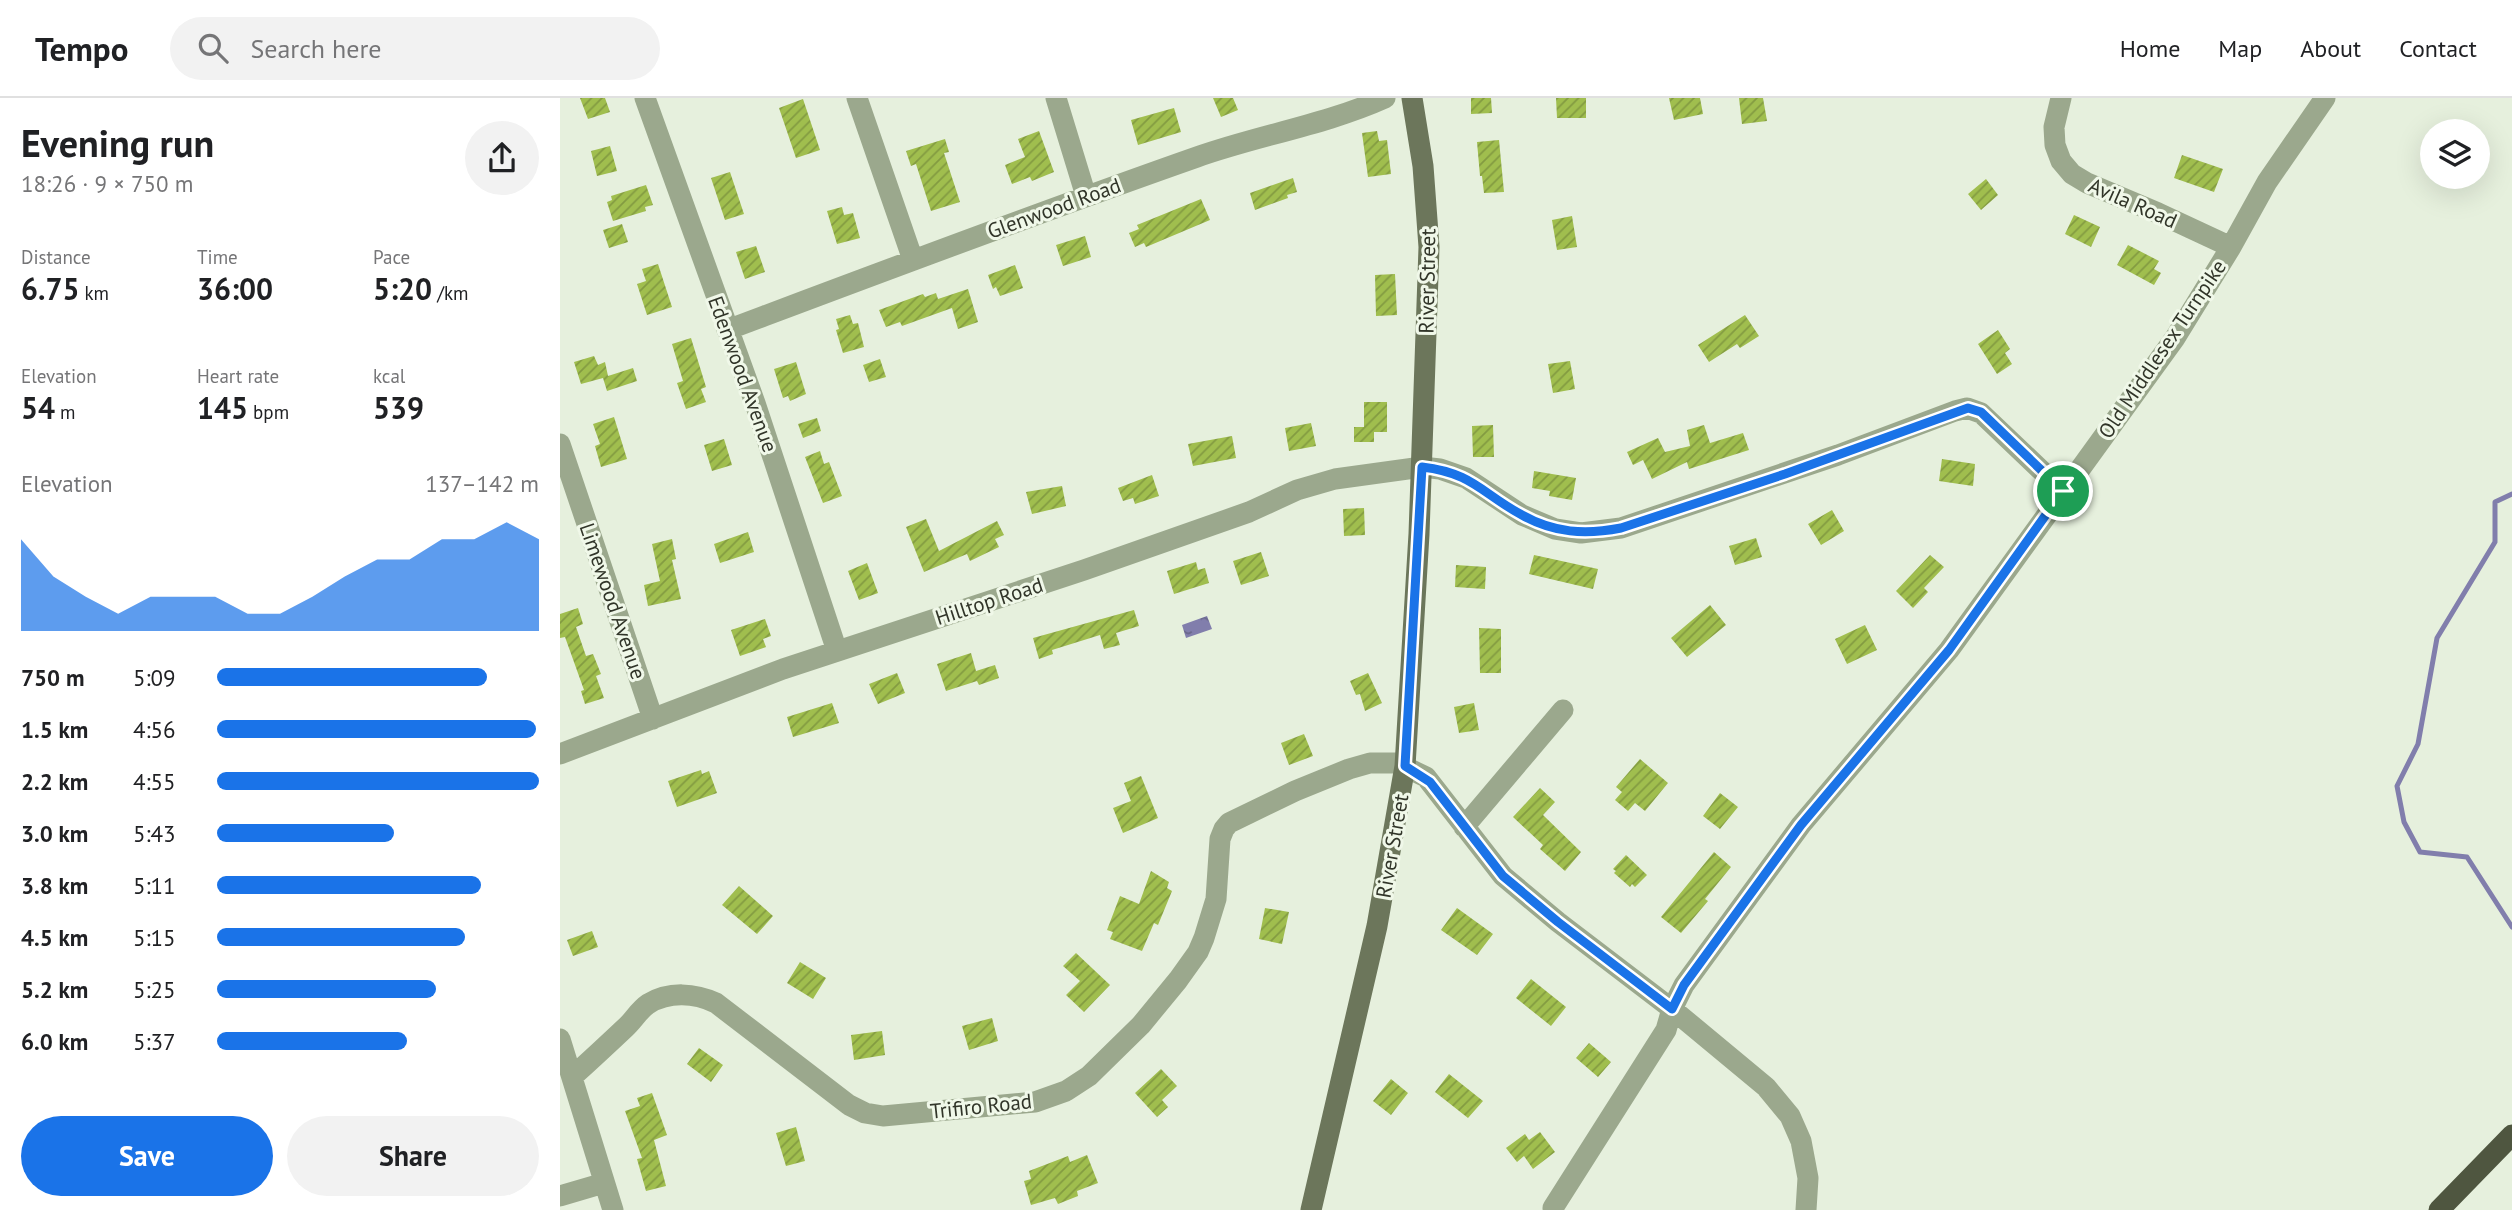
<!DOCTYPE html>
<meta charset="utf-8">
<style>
:root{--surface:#fff;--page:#f2f2f2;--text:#202124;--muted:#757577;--line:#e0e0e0;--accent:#1a73e8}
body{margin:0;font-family:"PT Sans",sans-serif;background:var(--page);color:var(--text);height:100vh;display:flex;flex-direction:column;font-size:26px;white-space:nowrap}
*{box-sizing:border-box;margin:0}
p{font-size:23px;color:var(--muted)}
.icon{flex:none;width:38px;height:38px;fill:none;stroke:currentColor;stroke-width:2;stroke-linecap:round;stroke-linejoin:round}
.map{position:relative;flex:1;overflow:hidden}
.sheet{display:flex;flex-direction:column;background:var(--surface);width:560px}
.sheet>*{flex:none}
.controls{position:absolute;left:1860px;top:21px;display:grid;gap:14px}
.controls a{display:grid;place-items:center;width:70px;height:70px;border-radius:50%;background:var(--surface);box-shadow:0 7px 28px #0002;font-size:35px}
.pin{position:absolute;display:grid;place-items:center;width:60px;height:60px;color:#fff;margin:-30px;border:4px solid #fff;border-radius:50%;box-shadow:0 2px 7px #0007}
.round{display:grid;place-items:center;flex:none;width:74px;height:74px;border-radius:37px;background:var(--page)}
.head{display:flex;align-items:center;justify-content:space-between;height:119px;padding:0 21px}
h1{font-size:38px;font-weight:700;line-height:52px}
.metrics{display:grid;grid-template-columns:repeat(3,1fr);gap:10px;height:119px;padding:7px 21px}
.metrics div{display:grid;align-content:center}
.metrics b{font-size:30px;font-weight:700}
.metrics small{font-size:19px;font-weight:400}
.metrics p{font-size:19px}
.chart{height:196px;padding:14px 21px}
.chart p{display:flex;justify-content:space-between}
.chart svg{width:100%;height:126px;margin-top:7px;fill:var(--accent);opacity:.7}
.cta{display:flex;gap:14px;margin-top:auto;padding:14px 21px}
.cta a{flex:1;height:80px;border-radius:42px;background:var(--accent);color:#fff;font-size:28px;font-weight:700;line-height:80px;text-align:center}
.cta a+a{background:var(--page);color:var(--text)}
ul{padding:0 21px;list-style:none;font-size:23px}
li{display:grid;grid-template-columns:112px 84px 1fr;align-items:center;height:52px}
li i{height:18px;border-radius:9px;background:var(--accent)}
header{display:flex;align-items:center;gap:42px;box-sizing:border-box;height:98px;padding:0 35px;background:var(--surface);border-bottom:2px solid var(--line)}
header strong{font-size:33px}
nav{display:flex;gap:38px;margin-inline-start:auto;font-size:24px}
.search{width:490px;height:63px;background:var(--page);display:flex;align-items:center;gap:18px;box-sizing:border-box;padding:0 24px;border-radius:38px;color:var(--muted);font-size:26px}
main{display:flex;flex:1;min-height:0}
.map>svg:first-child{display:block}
.water{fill:url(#water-ripples)}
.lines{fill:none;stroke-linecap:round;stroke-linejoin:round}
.stream{stroke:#817eac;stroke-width:5}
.building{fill:url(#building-hatch)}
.minor{stroke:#9ba88d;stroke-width:21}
.major{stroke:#6c765b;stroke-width:21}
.highway{stroke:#4f5640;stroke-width:21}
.route-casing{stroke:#fff;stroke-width:14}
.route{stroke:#1a73e8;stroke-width:9}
.labels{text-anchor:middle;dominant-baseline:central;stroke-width:6;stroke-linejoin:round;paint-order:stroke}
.street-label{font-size:21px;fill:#313529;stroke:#f0f8e9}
</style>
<header>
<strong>Tempo</strong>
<div class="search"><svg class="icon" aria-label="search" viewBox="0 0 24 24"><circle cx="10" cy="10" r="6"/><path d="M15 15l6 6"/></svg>Search here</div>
<nav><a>Home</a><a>Map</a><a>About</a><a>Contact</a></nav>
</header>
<main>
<section class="sheet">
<div class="head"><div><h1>Evening run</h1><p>18:26 · 9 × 750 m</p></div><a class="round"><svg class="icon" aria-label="share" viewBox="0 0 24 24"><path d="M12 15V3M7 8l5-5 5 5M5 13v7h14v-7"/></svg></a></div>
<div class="metrics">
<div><p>Distance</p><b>6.75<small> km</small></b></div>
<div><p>Time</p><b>36:00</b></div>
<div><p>Pace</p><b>5:20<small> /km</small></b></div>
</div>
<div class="metrics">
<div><p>Elevation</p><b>54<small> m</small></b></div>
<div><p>Heart rate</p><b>145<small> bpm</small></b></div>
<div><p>kcal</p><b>539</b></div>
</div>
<div class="chart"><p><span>Elevation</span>137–142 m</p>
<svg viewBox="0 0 160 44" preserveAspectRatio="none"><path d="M0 44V12L10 25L20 32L30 38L40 32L50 32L60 32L70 38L80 38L90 32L100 25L110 19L120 19L130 12L140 12L150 6L160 12V44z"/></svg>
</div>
<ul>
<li><b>750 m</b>5:09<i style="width:84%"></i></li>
<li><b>1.5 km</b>4:56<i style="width:99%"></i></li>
<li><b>2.2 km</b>4:55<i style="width:100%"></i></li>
<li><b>3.0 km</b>5:43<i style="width:55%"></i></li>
<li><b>3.8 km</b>5:11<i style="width:82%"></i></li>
<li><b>4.5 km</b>5:15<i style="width:77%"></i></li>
<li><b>5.2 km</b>5:25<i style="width:68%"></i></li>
<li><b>6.0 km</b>5:37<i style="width:59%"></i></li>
</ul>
<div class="cta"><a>Save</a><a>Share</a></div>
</section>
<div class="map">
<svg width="1952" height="1112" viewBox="0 0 1952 1112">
<defs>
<pattern id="water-ripples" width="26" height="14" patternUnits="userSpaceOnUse" patternTransform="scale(1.75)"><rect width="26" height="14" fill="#817eac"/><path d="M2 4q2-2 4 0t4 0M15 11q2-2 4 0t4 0" fill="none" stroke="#6a688c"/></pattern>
<pattern id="building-hatch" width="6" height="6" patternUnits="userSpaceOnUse" patternTransform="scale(1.75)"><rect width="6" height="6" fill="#a0be4e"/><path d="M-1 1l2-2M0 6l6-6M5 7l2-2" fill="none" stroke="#839b41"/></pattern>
</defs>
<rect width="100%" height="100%" fill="#e6f0dd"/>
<!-- water -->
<path class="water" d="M647,518L652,531L626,540L622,527Z"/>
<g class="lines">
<!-- stream -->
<path class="stream" d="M1952,396L1935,404V444L1877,540L1858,646L1837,688L1844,724L1860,754L1907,759L1952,829"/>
</g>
<!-- building -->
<path class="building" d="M20,0H45L50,14L28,21Z
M653,0H673L678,12L661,19Z
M911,0H931L932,15L911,16Z
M996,0H1026V20H997Z
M1109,0H1140L1143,16L1114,22Z
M1179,0H1203L1207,23L1182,26Z
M243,1L260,52L236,60L219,10Z
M614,10L621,34L578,47L571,22Z
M479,33L494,74L472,83L470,79L452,86L445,67L465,59L458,41Z
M817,33L819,43L827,42L831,76L808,79L802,35Z
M385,41L389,54L384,55L400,104L371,113L356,66L351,68L346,53Z
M939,42L944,94L924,95L922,78H920L917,44Z
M50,48L57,73L37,78L31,53Z
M1622,57L1663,71L1654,94L1614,80Z
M170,74L184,116L165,122L151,80Z
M733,80L737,94L727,97L728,100L695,112L690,95Z
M1426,81L1438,97L1421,112L1408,96Z
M86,87L93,107L85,109L86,113L53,123L47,104L52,102L51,98Z
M641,101L650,122L586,149L584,145L575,149L569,135L579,131L577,127Z
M282,109L284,117L293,115L300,140L277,146L267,113Z
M1514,117L1540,129L1531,149L1505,136Z
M1012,118L1017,149L997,152L992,122Z
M62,126L68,144L49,150L43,132Z
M525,138L531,159L503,168L496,147Z
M1568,147L1599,163L1594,171L1601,175L1594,187L1557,167Z
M196,148L205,174L185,181L176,154Z
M98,166L112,209L87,217L77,186L86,183L82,171Z
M455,167L463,190L440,198L436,189L433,191L428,177Z
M835,176L837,217L816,218L815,177Z
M408,191L418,224L398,231L392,210L342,228L340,224L326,229L319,212L363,196L365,199L376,195L378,201Z
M290,217L293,226L298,225L304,249L283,255L276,232L279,231L276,221Z
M1185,217L1199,238L1180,250L1177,246L1149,264L1138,247Z
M1438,232L1450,251L1445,255L1452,266L1437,276L1418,246Z
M131,240L146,289L141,291L146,304L126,311L117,285L123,283L112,246Z
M34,258L38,267L45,264L48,278L73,270L77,283L47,293L43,280L21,286L14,264Z
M320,261L326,279L309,284L303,267Z
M1010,263L1015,291L993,295L988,266Z
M236,264L246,296L230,303L228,298L223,300L214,271Z
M804,304H827V334H814V344H794V329H804Z
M54,319L67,361L41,369L35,348L40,346L33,326Z
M257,320L261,333L243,340L238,326Z
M751,325L756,348L729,353L725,330Z
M933,327L934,359H913L912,328Z
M1144,327L1150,345L1183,335L1189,352L1129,371L1127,364L1092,381L1083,362L1073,367L1067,354L1098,340L1105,354L1130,348L1127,332Z
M672,338L676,360L633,368L628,346Z
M164,341L172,367L152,373L144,347Z
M260,353L264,366L269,364L282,398L263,405L245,359Z
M1382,361L1415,366L1413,388L1379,383Z
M974,373L1016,380L1012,402L989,398L990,393L972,390Z
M592,377L599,398L575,406L573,400L563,403L558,390Z
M502,388L506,408L472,416L466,394Z
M804,410L805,437L784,438L783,411Z
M1272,412L1284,433L1261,447L1248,426Z
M366,421L379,453L437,423L444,437L435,441L439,449L410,463L407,456L364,474L346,429Z
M188,434L194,454L160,465L154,446Z
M1196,440L1202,459L1175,467L1169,448Z
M112,441L116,461L112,462L121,501L88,508L84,487L100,483L92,446Z
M701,454L709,478L681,487L673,463Z
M974,457L1038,471L1033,491L969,476Z
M1370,457L1384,469L1364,490L1368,494L1353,510L1336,493Z
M636,464L638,472L645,470L649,485L614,496L607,473Z
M307,465L318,495L299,502L288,473Z
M896,467L926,469L925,491L895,489Z
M1150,507L1166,527L1127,559L1111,540Z
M18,510L23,526L16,529L26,558L33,556L41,576L36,578L44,600L25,606L21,593L24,592L5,539L0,540V516Z
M574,512L579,528L556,535L560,547L544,551L540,537L492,552L493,556L479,561L473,540Z
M205,521L211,538L203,541L206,549L180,558L171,532Z
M1305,527L1317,552L1287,566L1275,541Z
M919,530L941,531V575H920Z
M411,555L416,573L435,567L439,580L419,587L417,583L386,593L377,566Z
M337,575L345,595L318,606L309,586Z
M808,575L822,605L805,613L800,596L796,597L790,583Z
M272,605L279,625L233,639L227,619Z
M914,605L919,632L899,635L894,609Z
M744,636L753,658L729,667L721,645Z
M1080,661L1108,685L1085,713L1075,705L1068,713L1055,702L1062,694L1056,689Z
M141,672L142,676L149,673L157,695L117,709L108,683Z
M581,678L598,720L563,735L553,710L571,703L564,685Z
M980,690L995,704L983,717L1021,754L1005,773L980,751L983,747L953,719Z
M1160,695L1178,709L1160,731L1143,718Z
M1154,754L1171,769L1145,801L1148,803L1121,835L1101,819Z
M1066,757L1087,777L1075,789L1072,786L1070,789L1054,775L1056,773L1053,771Z
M591,773L609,784L607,790L612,793L598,827L594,825L582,853L550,841L553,834L547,832L560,798L579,806Z
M179,788L213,818L197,836L162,807Z
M705,810L729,814L722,846L699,841Z
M897,810L933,836L917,857L881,832Z
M32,833L38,849L13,858L7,842Z
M516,855L550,887L524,914L506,897L520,883L503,868Z
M240,864L266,880L253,901L227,885Z
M971,881L1006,909L991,928L956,900Z
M432,920L438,943L409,952L402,928Z
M322,933L325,957L294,962L291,937Z
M1029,945L1051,964L1038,979L1016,960Z
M139,950L163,967L151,984L127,966Z
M601,971L617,988L602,1002L608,1009L597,1019L575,995Z
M889,976L923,1003L908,1020L875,994Z
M831,981L848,995L831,1017L813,1003Z
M92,995L107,1037L94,1042L106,1088L86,1093L77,1061L82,1060L65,1013L80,1008L77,1000Z
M236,1029L245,1063L226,1068L216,1035Z
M980,1034L995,1054L973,1071L964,1058L957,1064L946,1050L965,1036L969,1042Z
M527,1057L538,1085L517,1093L518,1098L498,1106L495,1100L471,1107L464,1083L471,1081L469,1073L508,1058L510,1064Z"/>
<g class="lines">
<!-- minor -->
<path class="minor" d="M85,0L195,305L277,553
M297,0L353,162
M496,0L526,98
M1501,0L1494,29L1495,47L1501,63L1512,76L1527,85L1598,115L1671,149
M167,232C324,173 480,114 637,59C699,37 765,27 825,0
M0,346L93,621
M0,656L223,571L524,472L689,414L737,392L775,381L862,369L880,371L906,380L962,417L995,431L1021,435L1061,430L1278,357L1395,313L1407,310L1421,315L1503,393
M904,729L1003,612
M0,941L53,1112
M13,978C31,962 48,946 65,930C73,923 79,912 88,906C109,893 135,895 156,905L289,1007L305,1015L323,1018L475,1004L506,993L529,978L581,927L618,882L638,854L644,840L656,801L660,741L664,731L669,725L735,693L789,671L810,665H837L866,679L943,778L998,824L1112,911L1206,989L1230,1018L1241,1043L1248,1080L1246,1112
M0,1098L44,1085
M993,1110L1106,932L1112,911L1124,887L1241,727L1389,552L1615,240L1671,149L1707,84L1765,0"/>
<!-- major -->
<path class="major" d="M751,1112L817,828L845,668L859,436L869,149L863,68L852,0"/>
<!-- highway -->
<path class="highway" d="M1879,1112L1952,1037"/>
</g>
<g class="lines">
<!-- route casing -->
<g class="route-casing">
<path id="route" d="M1408,310L1421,314L1503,393L1389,552L1241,727L1124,887L1112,911L998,824L943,778L870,684L845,668L862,369C913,375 921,395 962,417C994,435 1025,437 1061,430L1225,376Z"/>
</g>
<!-- route -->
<use href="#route" class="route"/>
</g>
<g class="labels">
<!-- street labels -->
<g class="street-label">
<text transform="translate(1573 105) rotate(24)">Avila Road</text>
<text transform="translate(494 110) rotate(-20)">Glenwood Road</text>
<text transform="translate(867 183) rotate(-89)">River Street</text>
<text transform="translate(1602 251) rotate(-56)">Old Middlesex Turnpike</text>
<text transform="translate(183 276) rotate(70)">Edenwood Avenue</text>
<text transform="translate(53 503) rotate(71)">Limewood Avenue</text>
<text transform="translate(429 503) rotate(-18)">Hilltop Road</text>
<text transform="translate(832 748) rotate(-80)">River Street</text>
<text transform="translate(421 1008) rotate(-6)">Trifiro Road</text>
</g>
</g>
</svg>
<div class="controls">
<a><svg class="icon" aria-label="layers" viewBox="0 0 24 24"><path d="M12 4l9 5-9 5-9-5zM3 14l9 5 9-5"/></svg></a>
</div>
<div class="pin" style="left:1503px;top:393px;background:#1e9e55"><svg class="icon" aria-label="arrive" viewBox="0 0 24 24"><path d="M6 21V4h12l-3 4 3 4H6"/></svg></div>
</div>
</main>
